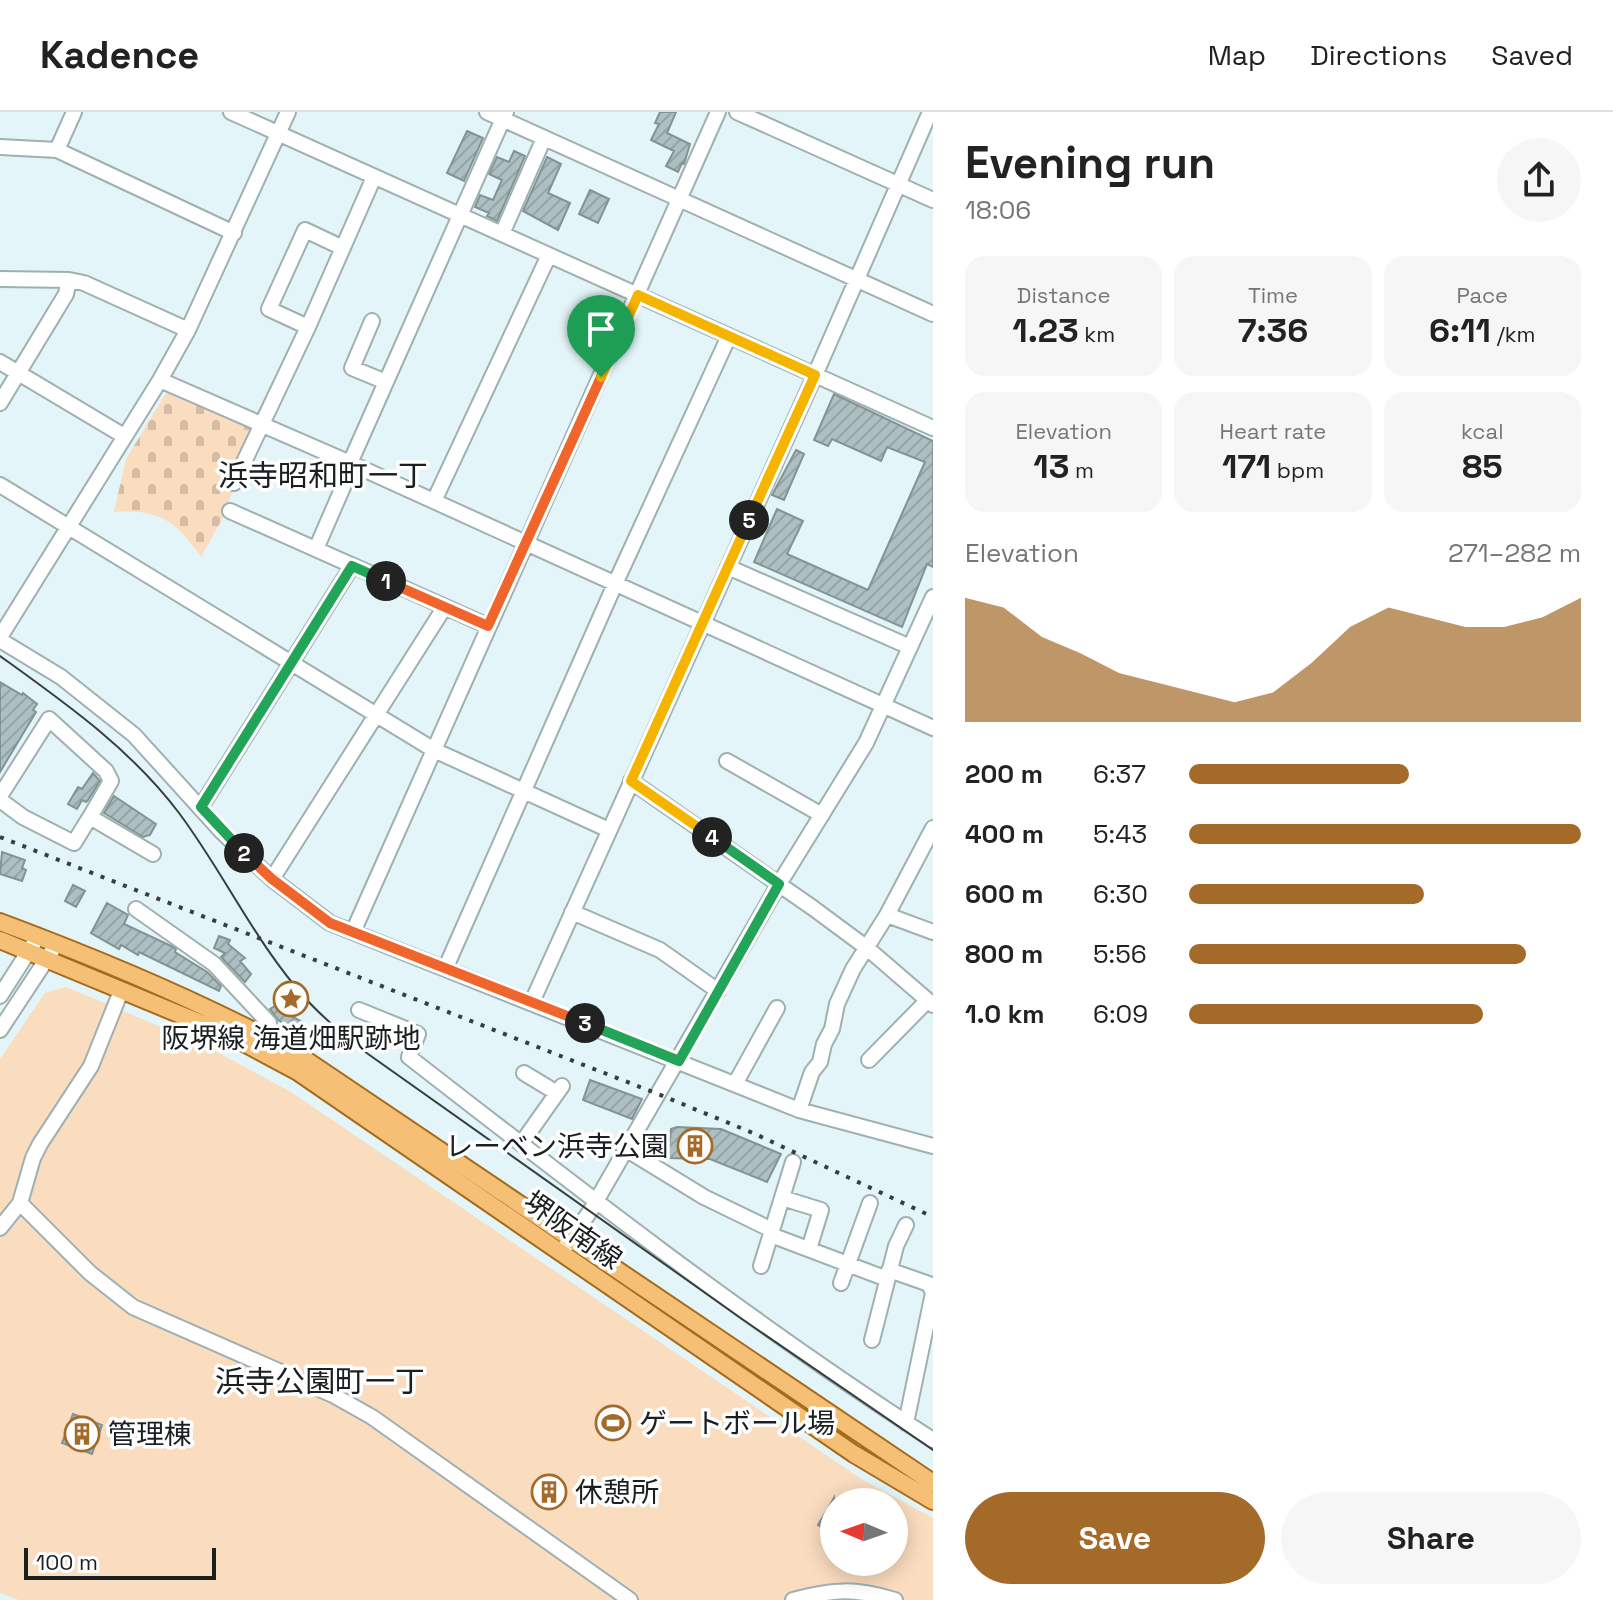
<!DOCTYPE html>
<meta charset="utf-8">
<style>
:root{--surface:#fff;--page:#f6f6f6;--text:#222;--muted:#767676;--line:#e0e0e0;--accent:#a46a29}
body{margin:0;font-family:"Space Grotesk","Noto Sans JP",sans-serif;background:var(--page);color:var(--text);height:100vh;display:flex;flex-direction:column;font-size:30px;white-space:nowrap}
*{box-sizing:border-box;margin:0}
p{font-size:26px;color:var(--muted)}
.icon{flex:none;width:44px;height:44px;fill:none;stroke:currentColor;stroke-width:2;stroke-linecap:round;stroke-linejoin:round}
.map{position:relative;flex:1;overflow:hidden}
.details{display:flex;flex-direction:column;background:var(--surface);width:680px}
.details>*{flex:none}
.needle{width:52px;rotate:272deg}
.buttons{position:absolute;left:820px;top:1376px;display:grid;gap:16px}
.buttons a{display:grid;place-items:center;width:88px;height:88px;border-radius:50%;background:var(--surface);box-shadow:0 4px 20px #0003;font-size:40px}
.scale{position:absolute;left:24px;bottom:20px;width:192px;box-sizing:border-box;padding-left:8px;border:4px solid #1a2021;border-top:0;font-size:22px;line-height:28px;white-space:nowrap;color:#1a2021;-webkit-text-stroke:6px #fefefe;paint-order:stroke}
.pin{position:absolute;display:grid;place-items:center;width:68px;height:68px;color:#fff;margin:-82px -34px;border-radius:50% 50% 50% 0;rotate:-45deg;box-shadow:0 0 8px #0007}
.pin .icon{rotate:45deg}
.km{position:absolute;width:40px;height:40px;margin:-20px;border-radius:50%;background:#222;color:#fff;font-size:22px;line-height:40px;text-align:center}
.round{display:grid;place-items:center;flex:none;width:84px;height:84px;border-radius:42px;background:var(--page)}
.overview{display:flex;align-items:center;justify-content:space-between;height:136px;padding:0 32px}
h1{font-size:44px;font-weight:700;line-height:60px}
.metrics{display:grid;grid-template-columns:repeat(3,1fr);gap:12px;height:136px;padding:8px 32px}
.metrics div{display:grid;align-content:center;border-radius:20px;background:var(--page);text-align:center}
.metrics b{font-size:34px;font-weight:700}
.metrics small{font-size:22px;font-weight:400}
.metrics p{font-size:22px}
.chart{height:224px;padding:16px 32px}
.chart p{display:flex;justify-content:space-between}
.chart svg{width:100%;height:144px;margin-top:8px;fill:var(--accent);opacity:.7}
.primary-button{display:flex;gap:16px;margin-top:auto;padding:16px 32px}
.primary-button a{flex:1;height:92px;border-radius:48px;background:var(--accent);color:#fff;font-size:32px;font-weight:700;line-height:92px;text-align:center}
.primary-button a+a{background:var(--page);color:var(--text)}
ul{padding:0 32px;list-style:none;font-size:26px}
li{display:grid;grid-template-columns:128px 96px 1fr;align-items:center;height:60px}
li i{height:20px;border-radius:10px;background:var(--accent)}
header{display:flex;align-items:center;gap:48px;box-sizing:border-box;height:112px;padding:0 40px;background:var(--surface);border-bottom:2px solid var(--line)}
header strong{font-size:38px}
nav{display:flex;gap:44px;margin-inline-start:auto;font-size:28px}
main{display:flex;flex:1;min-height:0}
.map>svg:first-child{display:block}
.cemetery{fill:url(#cemetery-stones)}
.park{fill:#fadcbf;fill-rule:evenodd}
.building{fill:url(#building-hatch);stroke:#829395;stroke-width:2}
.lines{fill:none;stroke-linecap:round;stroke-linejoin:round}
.minor-casing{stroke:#9fb0b2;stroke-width:18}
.major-casing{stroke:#a56b1d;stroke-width:20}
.minor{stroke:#fff;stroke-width:14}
.major{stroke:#f6bf76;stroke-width:16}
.tram{stroke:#363e3f;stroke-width:2}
.rail{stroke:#363e3f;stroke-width:4;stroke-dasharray:4 8;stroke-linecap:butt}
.split-1-casing{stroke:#fff;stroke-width:16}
.split-2-casing{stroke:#fff;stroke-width:16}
.split-3-casing{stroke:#fff;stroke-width:16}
.split-4-casing{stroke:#fff;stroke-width:16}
.split-5-casing{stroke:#fff;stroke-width:16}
.split-6-casing{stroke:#fff;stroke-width:16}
.split-1{stroke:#f0652b;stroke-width:10}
.split-2{stroke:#22a559;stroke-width:10}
.split-3{stroke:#f0652b;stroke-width:10}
.split-4{stroke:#22a559;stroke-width:10}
.split-5{stroke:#f5b400;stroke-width:10}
.split-6{stroke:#f5b400;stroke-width:10}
.labels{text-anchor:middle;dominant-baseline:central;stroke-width:7;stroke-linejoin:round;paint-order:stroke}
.poi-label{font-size:28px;fill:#1a2021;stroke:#fefefe;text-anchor:start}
.street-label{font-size:28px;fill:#1a2021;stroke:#fefefe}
.neighbourhood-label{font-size:30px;fill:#1a2021;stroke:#fefefe}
</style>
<header>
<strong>Kadence</strong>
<nav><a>Map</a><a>Directions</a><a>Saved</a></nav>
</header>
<main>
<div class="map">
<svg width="933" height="1488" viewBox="0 0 933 1488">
<defs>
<pattern id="cemetery-stones" width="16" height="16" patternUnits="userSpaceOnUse" patternTransform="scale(2)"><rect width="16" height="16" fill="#fadcbf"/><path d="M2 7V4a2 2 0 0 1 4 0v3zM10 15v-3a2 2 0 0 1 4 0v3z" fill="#d6bca4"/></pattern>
<pattern id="building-hatch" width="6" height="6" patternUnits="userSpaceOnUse" patternTransform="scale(2)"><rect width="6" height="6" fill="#aebfc1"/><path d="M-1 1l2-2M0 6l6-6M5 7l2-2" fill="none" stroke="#95a4a6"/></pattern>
</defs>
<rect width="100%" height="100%" fill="#e3f5f8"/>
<!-- cemetery -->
<path class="cemetery" d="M173,279L249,313L251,319L225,402L201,445C175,409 161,397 114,400L126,347L166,281Z"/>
<!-- park -->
<path class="park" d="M66,875L202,932L291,980L863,1368L933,1406V1488H19L0,1481V947L45,881ZM834,1390H894V1450H834Z"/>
<!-- building -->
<path class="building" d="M660,0H676L667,21L690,32L684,52L682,51L678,60L666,54L674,39L651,28L659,12L655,11Z
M467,19L483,26L464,69L447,61Z
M514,39L525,44L497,109L487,104L489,101L475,95L480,83L493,88L502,68L489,62L497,45L509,50Z
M547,45L561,52L548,81L570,91L558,118L523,99Z
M590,78L609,87L598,111L579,102Z
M834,282L933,329V455L927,452L902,515L754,450L777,397L803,409L787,442L868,478L925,350L887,335L881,349L832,327L828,334L814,328Z
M796,338L804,342L784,388L772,383Z
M0,570L22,583L23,581L37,592L33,598L36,600L0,660Z
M93,661L100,669L88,688L86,690L82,688L77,697L68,692L78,675L82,677Z
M114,684L156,712L150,723L143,725L104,701Z
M2,740L25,748L22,756L26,758L22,769L0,762Z
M73,773L85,779L76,795L65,789Z
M107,791L128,803L124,812L171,834L176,837L175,840L207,860L221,874L219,879L139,840L138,843L121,833L119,837L91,821Z
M219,824L230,828L228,832L245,846L240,849L251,862L245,870L221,845L225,841L214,836Z
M278,892L283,899L302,910L296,919L278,908L270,897Z
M590,968L642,987L632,1007L583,988Z
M677,1015L721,1017L781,1042L767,1070L710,1047L668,1046L671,1017Z
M73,1302L102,1313L92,1342L62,1331Z
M544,1367L562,1380L554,1393L535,1380Z
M834,1386V1423L818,1413Z"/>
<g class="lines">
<!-- minor casing -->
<g class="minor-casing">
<path id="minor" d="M231,0L933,316
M487,0L933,202
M737,0L933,88
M0,35L57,38L234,121
M57,38L74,0
M502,122L544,26
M0,167L69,168L84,171L188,218
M372,209L352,256L386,270
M308,215L269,197L305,118L343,136
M0,250L124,324
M160,268L350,351L933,616
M0,291L66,182L69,168
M350,351L506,0
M234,371L308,215L374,65
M0,373L434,638L609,718
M434,389L549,143
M230,399L488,514
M316,437L353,352
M728,455L910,535
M0,525L160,268L188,218L288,0
M0,528L61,565L134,623L222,720L272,767L330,811L799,998L933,1034
M727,649L822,703
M631,669L813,796L867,836L933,893
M0,684L49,607L106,659L111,669L90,705
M0,688L23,705L74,731L90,705L153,742
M201,695L352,454
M272,767L444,496
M136,797L214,852L269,911L267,925
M572,800L660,838L718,879
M887,803L933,820
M353,820L718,0
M446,855L615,472L729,224
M0,884L34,831
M532,890L815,263L930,0
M359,898L418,922L409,945C580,1078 751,1211 933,1328
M0,918L52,839
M869,948L927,889
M524,961L557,981
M735,972L777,896
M799,998L812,960L820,950L824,932L832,917L837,892L853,857L887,803L933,716
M521,1032L562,974
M624,1036L704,1085L772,1118
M782,1086L821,1098L809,1137
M20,1091L90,1161L133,1195L333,1283L372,1305L630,1488
M0,1116L20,1091L33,1046L40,1032L91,954L121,879
M771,1123L887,1167
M565,1135L591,1098L779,772L866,631L933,485
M761,1154L793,1050
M889,1158L929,1172L933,1181L906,1311
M841,1171L870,1091
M872,1228L896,1134L906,1113
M793,1488C834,1477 855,1476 895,1488"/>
</g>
<!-- major casing -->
<g class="major-casing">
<path id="major" d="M0,810C99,847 205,891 297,942L933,1371
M0,828L227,922L298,960L854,1342L933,1389"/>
</g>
<!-- minor -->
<use href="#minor" class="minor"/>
<!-- major -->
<use href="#major" class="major"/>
<!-- tram -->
<path class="tram" d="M0,544C64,590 131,637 179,701C224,761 256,832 307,888C323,906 342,921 361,937L742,1207L933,1338"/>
<!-- rail -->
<path class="rail" d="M0,725L658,982L753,1021L933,1105"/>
</g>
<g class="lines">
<!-- split-1 casing -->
<g class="split-1-casing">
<path id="split-1" d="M386,469L488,514L601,265"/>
</g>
<!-- split-2 casing -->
<g class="split-2-casing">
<path id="split-2" d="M244,741L201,695L352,454L386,469"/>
</g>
<!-- split-3 casing -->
<g class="split-3-casing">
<path id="split-3" d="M244,741L272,767L330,811L585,911"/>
</g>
<!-- split-4 casing -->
<g class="split-4-casing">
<path id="split-4" d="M585,911L679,949L779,772L712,725"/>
</g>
<!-- split-5 casing -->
<g class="split-5-casing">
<path id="split-5" d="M712,725L631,669L749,408"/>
</g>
<!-- split-6 casing -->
<g class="split-6-casing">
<path id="split-6" d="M601,265L638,183L815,263L749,408"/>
</g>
<!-- split-1 -->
<use href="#split-1" class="split-1"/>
<!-- split-2 -->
<use href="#split-2" class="split-2"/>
<!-- split-3 -->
<use href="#split-3" class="split-3"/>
<!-- split-4 -->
<use href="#split-4" class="split-4"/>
<!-- split-5 -->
<use href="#split-5" class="split-5"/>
<!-- split-6 -->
<use href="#split-6" class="split-6"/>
</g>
<!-- icons -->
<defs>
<g id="sight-ring" transform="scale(1.8)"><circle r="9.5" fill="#fefefe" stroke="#a46a29" stroke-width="1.5"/><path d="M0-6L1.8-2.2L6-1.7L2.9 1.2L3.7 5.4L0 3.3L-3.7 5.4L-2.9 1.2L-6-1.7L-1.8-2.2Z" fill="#a46a29"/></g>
<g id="building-ring" transform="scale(1.8)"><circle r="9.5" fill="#fefefe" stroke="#a46a29" stroke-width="1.5"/><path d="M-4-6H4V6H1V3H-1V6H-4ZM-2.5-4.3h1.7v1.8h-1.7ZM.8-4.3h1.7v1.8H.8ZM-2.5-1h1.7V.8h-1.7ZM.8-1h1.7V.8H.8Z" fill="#a46a29"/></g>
<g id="stadium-ring" transform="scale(1.8)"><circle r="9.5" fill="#fefefe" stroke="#a46a29" stroke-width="1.5"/><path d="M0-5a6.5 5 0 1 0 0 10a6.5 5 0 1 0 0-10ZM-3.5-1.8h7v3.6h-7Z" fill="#a46a29"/></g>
</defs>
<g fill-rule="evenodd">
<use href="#sight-ring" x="291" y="887"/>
<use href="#building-ring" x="695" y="1034"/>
<use href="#stadium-ring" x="613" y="1311"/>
<use href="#building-ring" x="82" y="1322"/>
<use href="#building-ring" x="549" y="1380"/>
</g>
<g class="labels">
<!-- poi labels -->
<g class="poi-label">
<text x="291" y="926" text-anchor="middle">阪堺線 海道畑駅跡地</text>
<text x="669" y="1034" text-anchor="end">レーベン浜寺公園</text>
<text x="639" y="1311">ゲートボール場</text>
<text x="108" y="1322">管理棟</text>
<text x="575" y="1380">休憩所</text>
</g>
<!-- street labels -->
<g class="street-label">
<text transform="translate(573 1118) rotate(35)">堺阪南線</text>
</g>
<!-- neighbourhood labels -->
<g class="neighbourhood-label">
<text x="323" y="363">浜寺昭和町一丁</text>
<text x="320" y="1269">浜寺公園町一丁</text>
</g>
</g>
</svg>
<div class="buttons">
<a><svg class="needle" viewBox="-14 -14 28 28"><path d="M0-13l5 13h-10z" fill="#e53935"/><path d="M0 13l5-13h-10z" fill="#767676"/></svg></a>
</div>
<div class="scale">100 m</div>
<div class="pin" style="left:601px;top:265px;background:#1e9e55"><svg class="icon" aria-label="arrive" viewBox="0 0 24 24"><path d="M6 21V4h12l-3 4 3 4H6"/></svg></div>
<b class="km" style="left:386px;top:469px">1</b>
<b class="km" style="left:244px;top:741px">2</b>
<b class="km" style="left:585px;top:911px">3</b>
<b class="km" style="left:712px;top:725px">4</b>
<b class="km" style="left:749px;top:408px">5</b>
</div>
<section class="details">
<div class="overview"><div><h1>Evening run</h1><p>18:06</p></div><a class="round"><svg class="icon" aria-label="share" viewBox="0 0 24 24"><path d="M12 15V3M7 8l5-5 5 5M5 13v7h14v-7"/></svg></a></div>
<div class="metrics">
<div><p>Distance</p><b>1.23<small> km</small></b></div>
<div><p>Time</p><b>7:36</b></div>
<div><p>Pace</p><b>6:11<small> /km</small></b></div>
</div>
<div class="metrics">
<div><p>Elevation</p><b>13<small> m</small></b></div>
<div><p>Heart rate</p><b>171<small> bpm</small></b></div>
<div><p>kcal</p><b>85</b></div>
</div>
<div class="chart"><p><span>Elevation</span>271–282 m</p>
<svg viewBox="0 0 160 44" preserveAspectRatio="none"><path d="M0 44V6L10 9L20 18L30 23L40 29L50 32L60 35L70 38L80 35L90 26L100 15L110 9L120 12L130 15L140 15L150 12L160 6V44z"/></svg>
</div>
<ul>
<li><b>200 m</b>6:37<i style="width:56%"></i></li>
<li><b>400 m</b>5:43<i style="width:100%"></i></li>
<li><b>600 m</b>6:30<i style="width:60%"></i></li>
<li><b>800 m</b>5:56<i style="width:86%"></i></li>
<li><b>1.0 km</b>6:09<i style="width:75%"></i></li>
</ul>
<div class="primary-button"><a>Save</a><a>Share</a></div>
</section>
</main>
